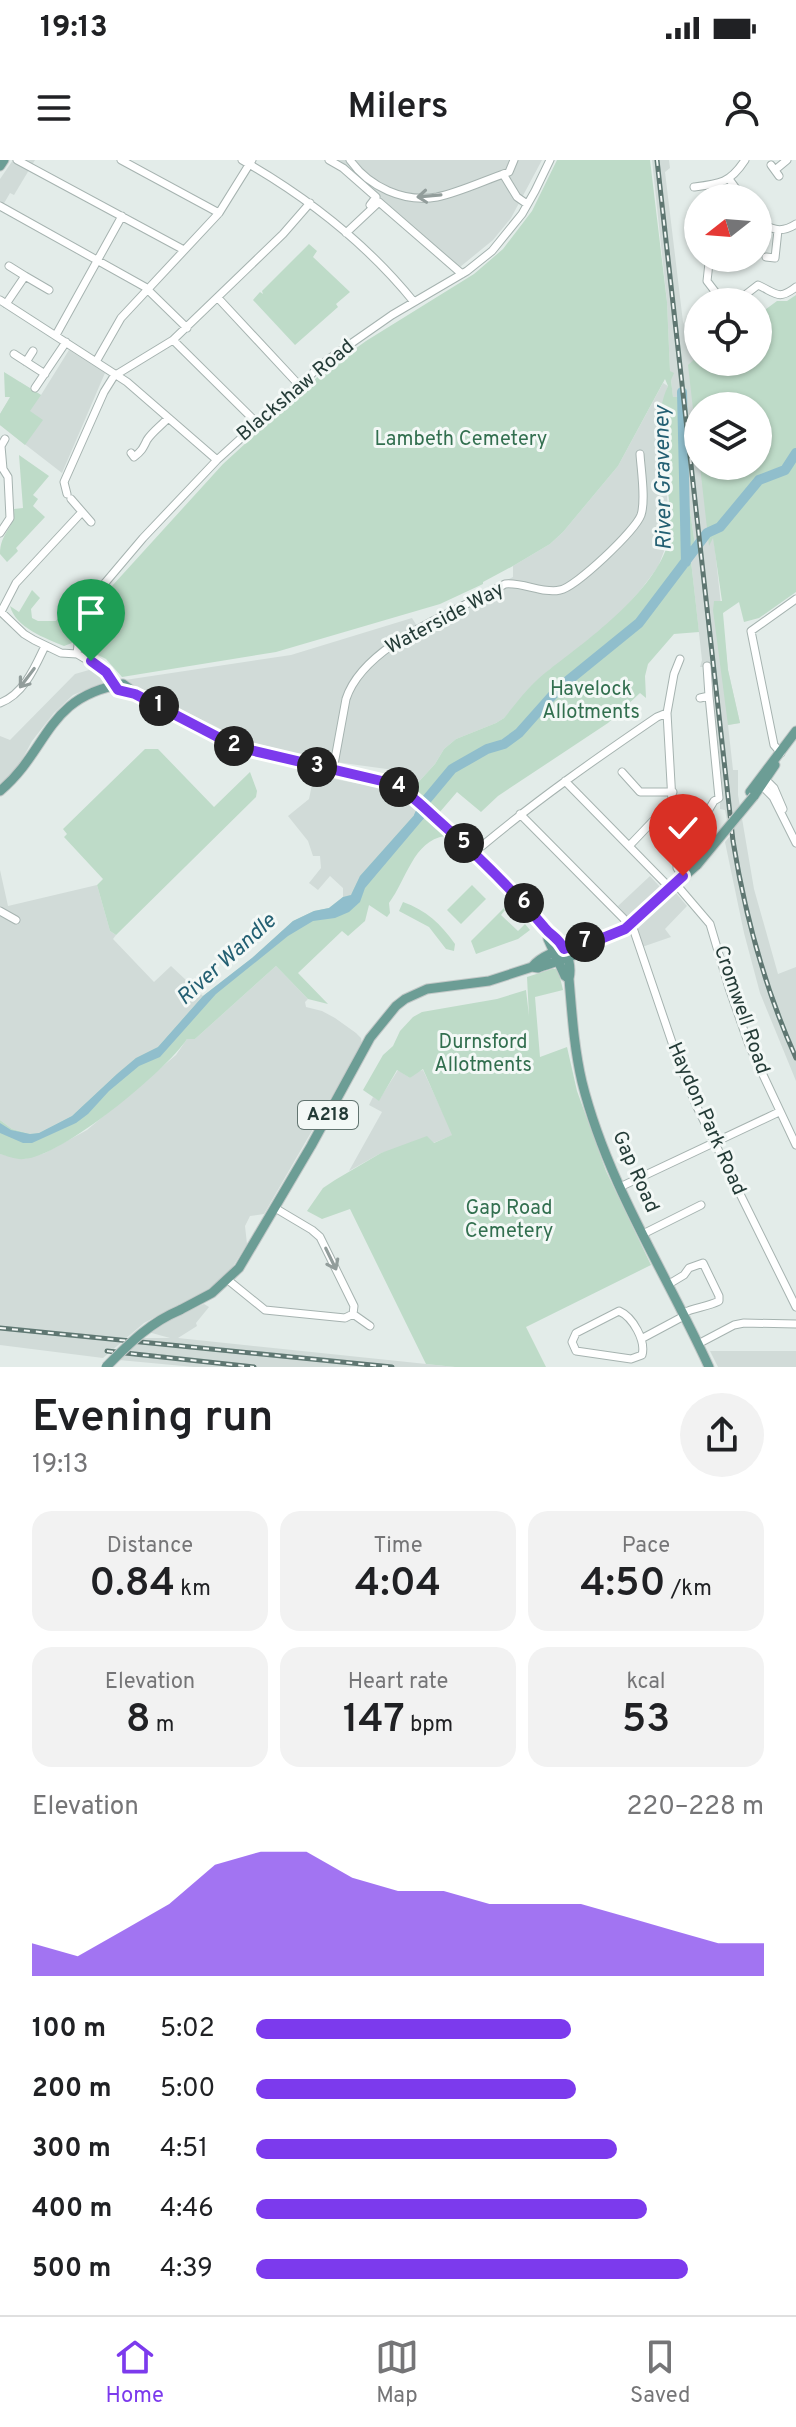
<!DOCTYPE html>
<meta charset="utf-8">
<style>
:root{--surface:#fff;--page:#f2f2f2;--text:#202124;--muted:#757577;--line:#e0e0e0;--accent:#7c3aed}
body{margin:0;font-family:Overpass,sans-serif;background:var(--page);color:var(--text);height:100vh;display:flex;flex-direction:column;font-size:30px;white-space:nowrap}
*{box-sizing:border-box;margin:0}
p{font-size:26px;color:var(--muted)}
.icon{flex:none;width:44px;height:44px;fill:none;stroke:currentColor;stroke-width:2;stroke-linecap:round;stroke-linejoin:round}
.map{position:relative;height:1207px;overflow:hidden}
.details{display:flex;flex-direction:column;background:var(--surface);flex:1}
.details>*{flex:none}
.needle{width:52px;rotate:253deg}
.fabs{position:absolute;left:684px;top:24px;display:grid;gap:16px}
.fabs a{display:grid;place-items:center;width:88px;height:88px;border-radius:50%;background:var(--surface);box-shadow:0 2px 6px #0004;font-size:40px}
.pin{position:absolute;display:grid;place-items:center;width:68px;height:68px;color:#fff;margin:-82px -34px;border-radius:50% 50% 50% 0;rotate:-45deg;box-shadow:0 0 8px #0007}
.pin .icon{rotate:45deg}
.km{position:absolute;width:40px;height:40px;margin:-20px;border-radius:50%;background:#222;color:#fff;font-size:22px;line-height:40px;text-align:center}
.round{display:grid;place-items:center;flex:none;width:84px;height:84px;border-radius:42px;background:var(--page)}
.summary{display:flex;align-items:center;justify-content:space-between;height:136px;padding:0 32px}
h1{font-size:44px;font-weight:600;line-height:60px}
.stats{display:grid;grid-template-columns:repeat(3,1fr);gap:12px;height:136px;padding:8px 32px}
.stats div{display:grid;align-content:center;border-radius:20px;background:var(--page);text-align:center}
.stats b{font-size:40px;font-weight:600}
.stats small{font-size:22px;font-weight:400}
.stats p{font-size:22px}
.chart{height:224px;padding:16px 32px}
.chart p{display:flex;justify-content:space-between}
.chart svg{width:100%;height:144px;margin-top:8px;fill:var(--accent);opacity:.7}
ul{padding:0 32px;list-style:none;font-size:26px}
li{display:grid;grid-template-columns:128px 96px 1fr;align-items:center;height:60px}
li i{height:20px;border-radius:10px;background:var(--accent)}
.status{display:flex;justify-content:space-between;align-items:center;height:56px;padding:0 40px;background:var(--surface);direction:ltr}
.status svg{height:22px;fill:currentColor}
header{display:flex;justify-content:space-between;align-items:center;height:104px;padding:0 32px;background:var(--surface);font-size:36px;font-weight:600}
.menu{display:flex;justify-content:space-around;align-items:center;height:112px;border-top:2px solid var(--line);background:var(--surface);font-size:22px;color:var(--muted)}
.menu a{display:grid;justify-items:center;gap:4px}
.menu .active{color:var(--accent)}
.map>svg:first-child{display:block}
.built{fill:#d1dbd8}
.green{fill:#bedbc8}
.water{fill:#90becc}
.lines{fill:none;stroke-linecap:round;stroke-linejoin:round}
.river{stroke:#90becc;stroke-width:10}
.minor-casing{stroke:#a6b3b0;stroke-width:9}
.major-casing{stroke:#c2c8c7;stroke-width:11}
.minor{stroke:#fff;stroke-width:7}
.major{stroke:#6c9d95;stroke-width:9}
.rail-casing{stroke:#5f7772;stroke-width:5}
.rail{stroke:#f3f8f6;stroke-width:2;stroke-dasharray:6;stroke-linecap:butt}
.major-bridge-casing{stroke:#c2c8c7;stroke-width:11;stroke-linecap:butt}
.major-bridge{stroke:#6c9d95;stroke-width:9}
.oneway{stroke:#929d9b}
.route-casing{stroke:#fff;stroke-width:16}
.route{stroke:#7c3aed;stroke-width:10}
.labels{text-anchor:middle;dominant-baseline:central;stroke-width:6;stroke-linejoin:round;paint-order:stroke}
.shield{fill:#f3f8f6;stroke:#627470;stroke-width:2}
.shield-label{font-size:18px;font-weight:bold;fill:#243b37}
.street-label{font-size:20px;fill:#243b37;stroke:#f3f8f6}
.park-label{font-size:20px;fill:#326f4f;stroke:#f3f8f6}
.water-label{font-size:22px;font-style:italic;fill:#235f72;stroke:#f3f8f6}
</style>
<div class="status"><b>19:13</b><svg viewBox="0 0 49 12"><path d="M0 12V9h3v3zM5 12V6h3v6zM10 12V3h3v9zM15 12V0h3v12zM26 1h20v11H26zM47 4h2v5h-2z"/></svg></div>
<header><svg class="icon" aria-label="menu" viewBox="0 0 24 24"><path d="M4 6h16M4 12h16M4 18h16"/></svg>Milers<svg class="icon" aria-label="person" viewBox="0 0 24 24"><circle cx="12" cy="8" r="4"/><path d="M4 21q1-7 8-7t8 7"/></svg></header>
<div class="map">
<svg width="796" height="1207" viewBox="0 0 796 1207">
<rect width="100%" height="100%" fill="#e3ece9"/>
<!-- built -->
<path class="built" d="M13,0H35L14,35L10,33L3,45L0,43V19Z
M335,0H542L511,58L493,80L460,107L345,6Z
M652,0H669L670,8L665,12L683,162L697,187L693,191L699,246L698,306H706L728,510L740,563L728,565L733,610H738V635L754,729L778,814L796,807V921L760,833L744,773L725,682L730,676L725,650L720,649V640L723,632L710,507H700L702,500L691,401L695,385L688,337L678,237L673,238L670,211L667,142Z
M69,190L105,213L62,313L0,265V254L20,222L41,235Z
M663,223L668,226L663,241L660,290L666,317L669,378L658,407L639,432L616,457L562,502L550,509L504,558L496,563L456,579L444,589L435,604L414,627L394,610L321,600L243,580L141,530L125,520L291,495L412,458L417,466L513,417V406L550,384L563,372L618,306Z
M89,510L97,513L105,522L73,535L54,553L32,581L15,613L0,626V576L10,580L75,514Z
M314,615L386,629L398,635L417,652L350,736L343,737V728L330,716L318,730L309,723L321,708L320,696H313L308,681L288,656L309,639Z
M0,710L8,746L97,725L110,771L116,775L113,779L154,822L171,806L203,836L158,887L117,914L72,956L39,973L30,974L12,969L0,960Z
M650,716L670,738L676,733L687,746L665,769L671,777L642,787L635,769L637,765L630,755L627,756L618,746Z
M276,806L308,839L305,842L306,847L322,851L335,858L356,873L361,878L362,884L264,1054L250,1056L245,1066L247,1084L232,1108L210,1129L144,1163L103,1198L0,1185V994L24,999L45,993L87,970L176,895L187,879H195Z
M398,910L410,918L416,912L423,910L453,975L433,983L381,993L349,1011L382,952L369,945L373,937L379,940Z
M204,1144L209,1147L196,1163L197,1166L178,1178L455,1207H194L119,1200L143,1178H170L148,1172L167,1159Z
M710,1191H796V1207H718Z"/>
<!-- green -->
<path class="green" d="M557,0H650L667,142L670,211L674,213L671,220L673,237H679L688,337L695,385L691,401L699,472L674,474L648,504L645,516L646,538L640,533L608,563L498,636L481,652L457,632L439,653L415,631L414,627L435,604L444,589L456,579L496,563L504,558C518,541 532,522 550,509C587,481 662,426 669,377C677,326 645,275 668,226L665,219L618,306L563,372L550,384L513,406L483,422V424L440,444L276,492L122,517L106,499L88,490L107,479L106,469L86,468L92,448L223,304L323,212L366,181L474,114L503,89L532,51Z
M309,84L317,91L313,97L350,132L336,144L338,147L295,185L253,140L260,132L263,134L262,131Z
M796,135V432L759,458L744,462L739,442L723,453L728,510L740,563L728,565L713,450L714,441H722L713,378L709,386L700,306H758V246H698V293L688,205L698,196V202H758V155L777,141H787Z
M4,212L41,235L30,251L43,260L25,285L0,265V254L10,237H5Z
M19,295L49,316L33,335L38,339L33,346L45,357L16,388L18,391L7,402L0,394C0,372 16,367 14,349L23,348Z
M32,430L40,438L31,449L32,458L38,461H56L59,457L73,471L72,483L64,486C45,478 16,468 10,446L19,452Z
M145,589H158L214,647L250,612L257,631L256,637L116,775L110,771L97,725L103,719L64,677L67,674L63,669Z
M417,652L445,676C413,681 407,719 389,743L390,753L387,757L369,745L365,761L348,776L342,771L298,813L328,844L308,839L276,806L195,879H187C166,911 62,997 24,999C17,1000 7,996 0,994V960L12,969L30,974L39,973L72,956L117,914L136,898L158,887L203,836L252,798L293,761L314,751L329,748L343,737L351,735L360,716Z
M472,725L486,739L461,764L447,750Z
M403,742C426,750 441,764 455,784L454,791L446,789L429,767L399,751Z
M504,748L505,750L501,755L518,771L525,764L530,770L518,779L476,794L471,781Z
M552,809H558L563,830L535,837L540,897L567,887L577,931L606,1011L651,1105L526,1167L546,1207H455L426,1204L350,1049L322,1059L307,1051L323,1028L335,1020L381,993L427,976L434,983L452,975L423,909L410,918L397,910L379,941L363,930L383,895L393,886L400,871L413,857L422,852L497,839L526,830L529,856L527,817Z"/>
<!-- water -->
<path class="water" d="M417,652L425,657L365,728L360,742L349,752L335,758L313,761L288,776L216,834L160,897L139,906L109,931L88,954L76,963L32,983H23L0,973V963L11,970L30,974L39,973L72,956L117,914L136,898L158,887L203,836L252,798L293,761L314,751L329,748L343,737L351,735L360,716Z"/>
<g class="lines">
<!-- river -->
<path class="river" d="M682,232L686,402
M419,656L427,639L452,609L487,589L504,584L519,573L559,528L639,463L707,373L720,367L759,320L785,310L796,293"/>
<!-- minor casing -->
<g class="minor-casing">
<path id="minor" d="M17,0L184,90
M121,0L219,53
M242,0C307,37 367,84 414,142
M329,0L343,8L376,37L370,45
M350,0C369,27 404,43 437,37C461,32 485,20 509,12L514,0
M771,5L779,16
M775,10L787,0
M503,14L517,37L527,44
M729,19L743,38
M694,27C720,24 730,23 745,0
M0,46L145,127L187,168
M758,58C769,70 781,74 796,64
M346,73L379,42L462,114
M693,80L698,87
M766,97L775,98L778,70
M706,98L709,103L707,121L723,142
M9,106L25,116
M218,138L299,225
M0,140L127,222L217,300
M736,142L758,125C776,133 778,141 796,127
M6,144L25,116L49,130
M56,175L122,56
M173,180L257,263
M14,194L45,214
M97,200L121,158L219,53L252,0
M26,202L33,191
M35,228L66,182
M131,293L134,297C142,291 143,288 147,280C152,272 162,265 168,258
M67,334L64,322L104,232L114,216L173,180L283,74L310,43
M71,339L91,362
M0,373L10,358L8,317L3,309L1,286L5,279
M0,451L24,474L34,480L61,493L77,494L99,507L114,525
M1,452L16,423L82,352
M77,494L81,457L88,443L143,378L217,300L326,201L392,155L467,111L492,91L522,54L535,31L550,0
M707,506L709,536
M0,543C24,534 35,507 45,486
M667,553L674,514L680,499
M781,593L774,585L751,471L796,439
M333,610L346,539C364,483 457,452 505,424C523,422 543,434 560,430C576,427 635,371 641,355C646,340 641,310 640,294
M622,612L640,632H673
M762,616L774,628L783,649
M565,621L670,728
M760,624L773,637L796,683
M520,654L633,768L679,903L696,945L796,1147
M482,686C538,639 597,598 657,557L667,553L672,641L630,685
M683,716L677,708V703L714,641L719,638L709,536L700,538
M675,723L710,764L729,828L749,885L796,985
M0,751L16,760
M620,1027L779,952
M643,1074L701,1045
M228,1120L265,1150L345,1158L353,1154L354,1146L320,1077L312,1070L275,1048
M669,1124L684,1115L689,1108L703,1103L719,1136V1141C707,1147 696,1147 683,1153
M619,1151C633,1157 646,1181 642,1195L631,1199L576,1191L572,1182L576,1173Z
M353,1154L370,1166
M641,1179L684,1156
M698,1184L734,1165L744,1163L796,1164"/>
</g>
<!-- major casing -->
<g class="major-casing">
<path id="major" d="M0,6L4,0
M114,525L118,530L135,534L237,587L388,622L399,627L460,680L531,751L547,771L548,779L565,816L569,819
M0,631C49,590 46,536 123,524L134,532
M750,632L796,571
M754,636L775,605
M687,709L701,692
M547,771C563,778 573,802 569,819C572,854 574,888 582,922C607,1023 666,1113 709,1207
M532,807C543,793 567,788 584,782L588,784L625,769L697,705
M180,1150L212,1133L239,1108L311,986L370,878L396,846L405,839L427,829L489,821L532,807L538,808C553,802 579,797 588,784"/>
</g>
<!-- minor -->
<use href="#minor" class="minor"/>
<!-- major -->
<use href="#major" class="major"/>
<!-- rail casing -->
<g class="rail-casing">
<path id="rail" d="M657,0L733,681C745,755 765,829 796,898
M0,1168L392,1207
M107,1191L254,1207"/>
</g>
<!-- rail -->
<use href="#rail" class="rail"/>
<!-- major-bridge casing -->
<g class="major-bridge-casing">
<path id="major-bridge" d="M697,705L754,636
M106,1207C129,1184 149,1163 180,1150"/>
</g>
<!-- major-bridge -->
<use href="#major-bridge" class="major-bridge"/>
</g>
<!-- one-way arrows -->
<defs><path id="oneway-shaft" d="M-6 0H5M1.5-3L5.5 0L1.5 3" fill="none" stroke-width="1.6" stroke-linecap="round" stroke-linejoin="round" transform="scale(2)"/></defs>
<g class="oneway">
<use href="#oneway-shaft" transform="translate(429 36) rotate(175)"/>
<use href="#oneway-shaft" transform="translate(27 518) rotate(127)"/>
<use href="#oneway-shaft" transform="translate(331 1099) rotate(64)"/>
</g>
<g class="lines">
<!-- route casing -->
<g class="route-casing">
<path id="route" d="M91,501L106,512L118,530L135,534L237,587L386,622C408,630 423,647 440,662C477,695 512,729 544,767C552,777 557,776 564,789L584,782L588,784L625,769L683,716"/>
</g>
<!-- route -->
<use href="#route" class="route"/>
</g>
<g class="labels">
<!-- shield labels -->
<rect class="shield" x="298" y="941" width="60" height="28" rx="6"/>
<g class="shield-label">
<text x="328" y="955">A218</text>
</g>
<!-- street labels -->
<g class="street-label">
<text transform="translate(296 231) rotate(-40)">Blackshaw Road</text>
<text transform="translate(445 459) rotate(-28)">Waterside Way</text>
<text transform="translate(741 850) rotate(71)">Cromwell Road</text>
<text transform="translate(706 959) rotate(66)">Haydon Park Road</text>
<text transform="translate(635 1012) rotate(66)">Gap Road</text>
</g>
<!-- park labels -->
<g class="park-label">
<text x="461" y="280">Lambeth Cemetery</text>
<text x="591" y="530">Havelock<tspan x="591" dy="23">Allotments</tspan></text>
<text x="483" y="883">Durnsford<tspan x="483" dy="23">Allotments</tspan></text>
<text x="509" y="1049">Gap Road<tspan x="509" dy="23">Cemetery</tspan></text>
</g>
<!-- water labels -->
<g class="water-label">
<text transform="translate(664 318) rotate(-91)">River Graveney</text>
<text transform="translate(227 800) rotate(-42)">River Wandle</text>
</g>
</g>
</svg>
<div class="fabs">
<a><svg class="needle" viewBox="-14 -14 28 28"><path d="M0-13l5 13h-10z" fill="#e53935"/><path d="M0 13l5-13h-10z" fill="#757577"/></svg></a>
<a><svg class="icon" aria-label="locate" viewBox="0 0 24 24"><circle cx="12" cy="12" r="6"/><path d="M12 2v4M12 18v4M2 12h4M18 12h4"/></svg></a>
<a><svg class="icon" aria-label="layers" viewBox="0 0 24 24"><path d="M12 4l9 5-9 5-9-5zM3 14l9 5 9-5"/></svg></a>
</div>
<div class="pin" style="left:91px;top:501px;background:#1e9e55"><svg class="icon" aria-label="arrive" viewBox="0 0 24 24"><path d="M6 21V4h12l-3 4 3 4H6"/></svg></div>
<div class="pin" style="left:683px;top:716px;background:#d93025"><svg class="icon" aria-label="check" viewBox="0 0 24 24"><path d="M5 12l5 5 9-10"/></svg></div>
<b class="km" style="left:159px;top:546px">1</b>
<b class="km" style="left:234px;top:586px">2</b>
<b class="km" style="left:317px;top:607px">3</b>
<b class="km" style="left:399px;top:627px">4</b>
<b class="km" style="left:464px;top:683px">5</b>
<b class="km" style="left:524px;top:743px">6</b>
<b class="km" style="left:585px;top:782px">7</b>
</div>
<section class="details">
<div class="summary"><div><h1>Evening run</h1><p>19:13</p></div><a class="round"><svg class="icon" aria-label="share" viewBox="0 0 24 24"><path d="M12 15V3M7 8l5-5 5 5M5 13v7h14v-7"/></svg></a></div>
<div class="stats">
<div><p>Distance</p><b>0.84<small> km</small></b></div>
<div><p>Time</p><b>4:04</b></div>
<div><p>Pace</p><b>4:50<small> /km</small></b></div>
</div>
<div class="stats">
<div><p>Elevation</p><b>8<small> m</small></b></div>
<div><p>Heart rate</p><b>147<small> bpm</small></b></div>
<div><p>kcal</p><b>53</b></div>
</div>
<div class="chart"><p><span>Elevation</span>220–228 m</p>
<svg viewBox="0 0 160 44" preserveAspectRatio="none"><path d="M0 44V34L10 38L20 30L30 22L40 10L50 6L60 6L70 14L80 18L90 18L100 22L110 22L120 22L130 26L140 30L150 34L160 34V44z"/></svg>
</div>
<ul>
<li><b>100 m</b>5:02<i style="width:62%"></i></li>
<li><b>200 m</b>5:00<i style="width:63%"></i></li>
<li><b>300 m</b>4:51<i style="width:71%"></i></li>
<li><b>400 m</b>4:46<i style="width:77%"></i></li>
<li><b>500 m</b>4:39<i style="width:85%"></i></li>
</ul>
</section>
<nav class="menu">
<a class="active"><svg class="icon" aria-label="home" viewBox="0 0 24 24"><path d="M3 11l9-7 9 7M6 9v11h12V9"/></svg>Home</a>
<a><svg class="icon" aria-label="map" viewBox="0 0 24 24"><path d="M3 6l6-2 6 2 6-2v14l-6 2-6-2-6 2zM9 4v14M15 6v14"/></svg>Map</a>
<a><svg class="icon" aria-label="saved" viewBox="0 0 24 24"><path d="M7 4h10v16l-5-4-5 4z"/></svg>Saved</a>
</nav>
